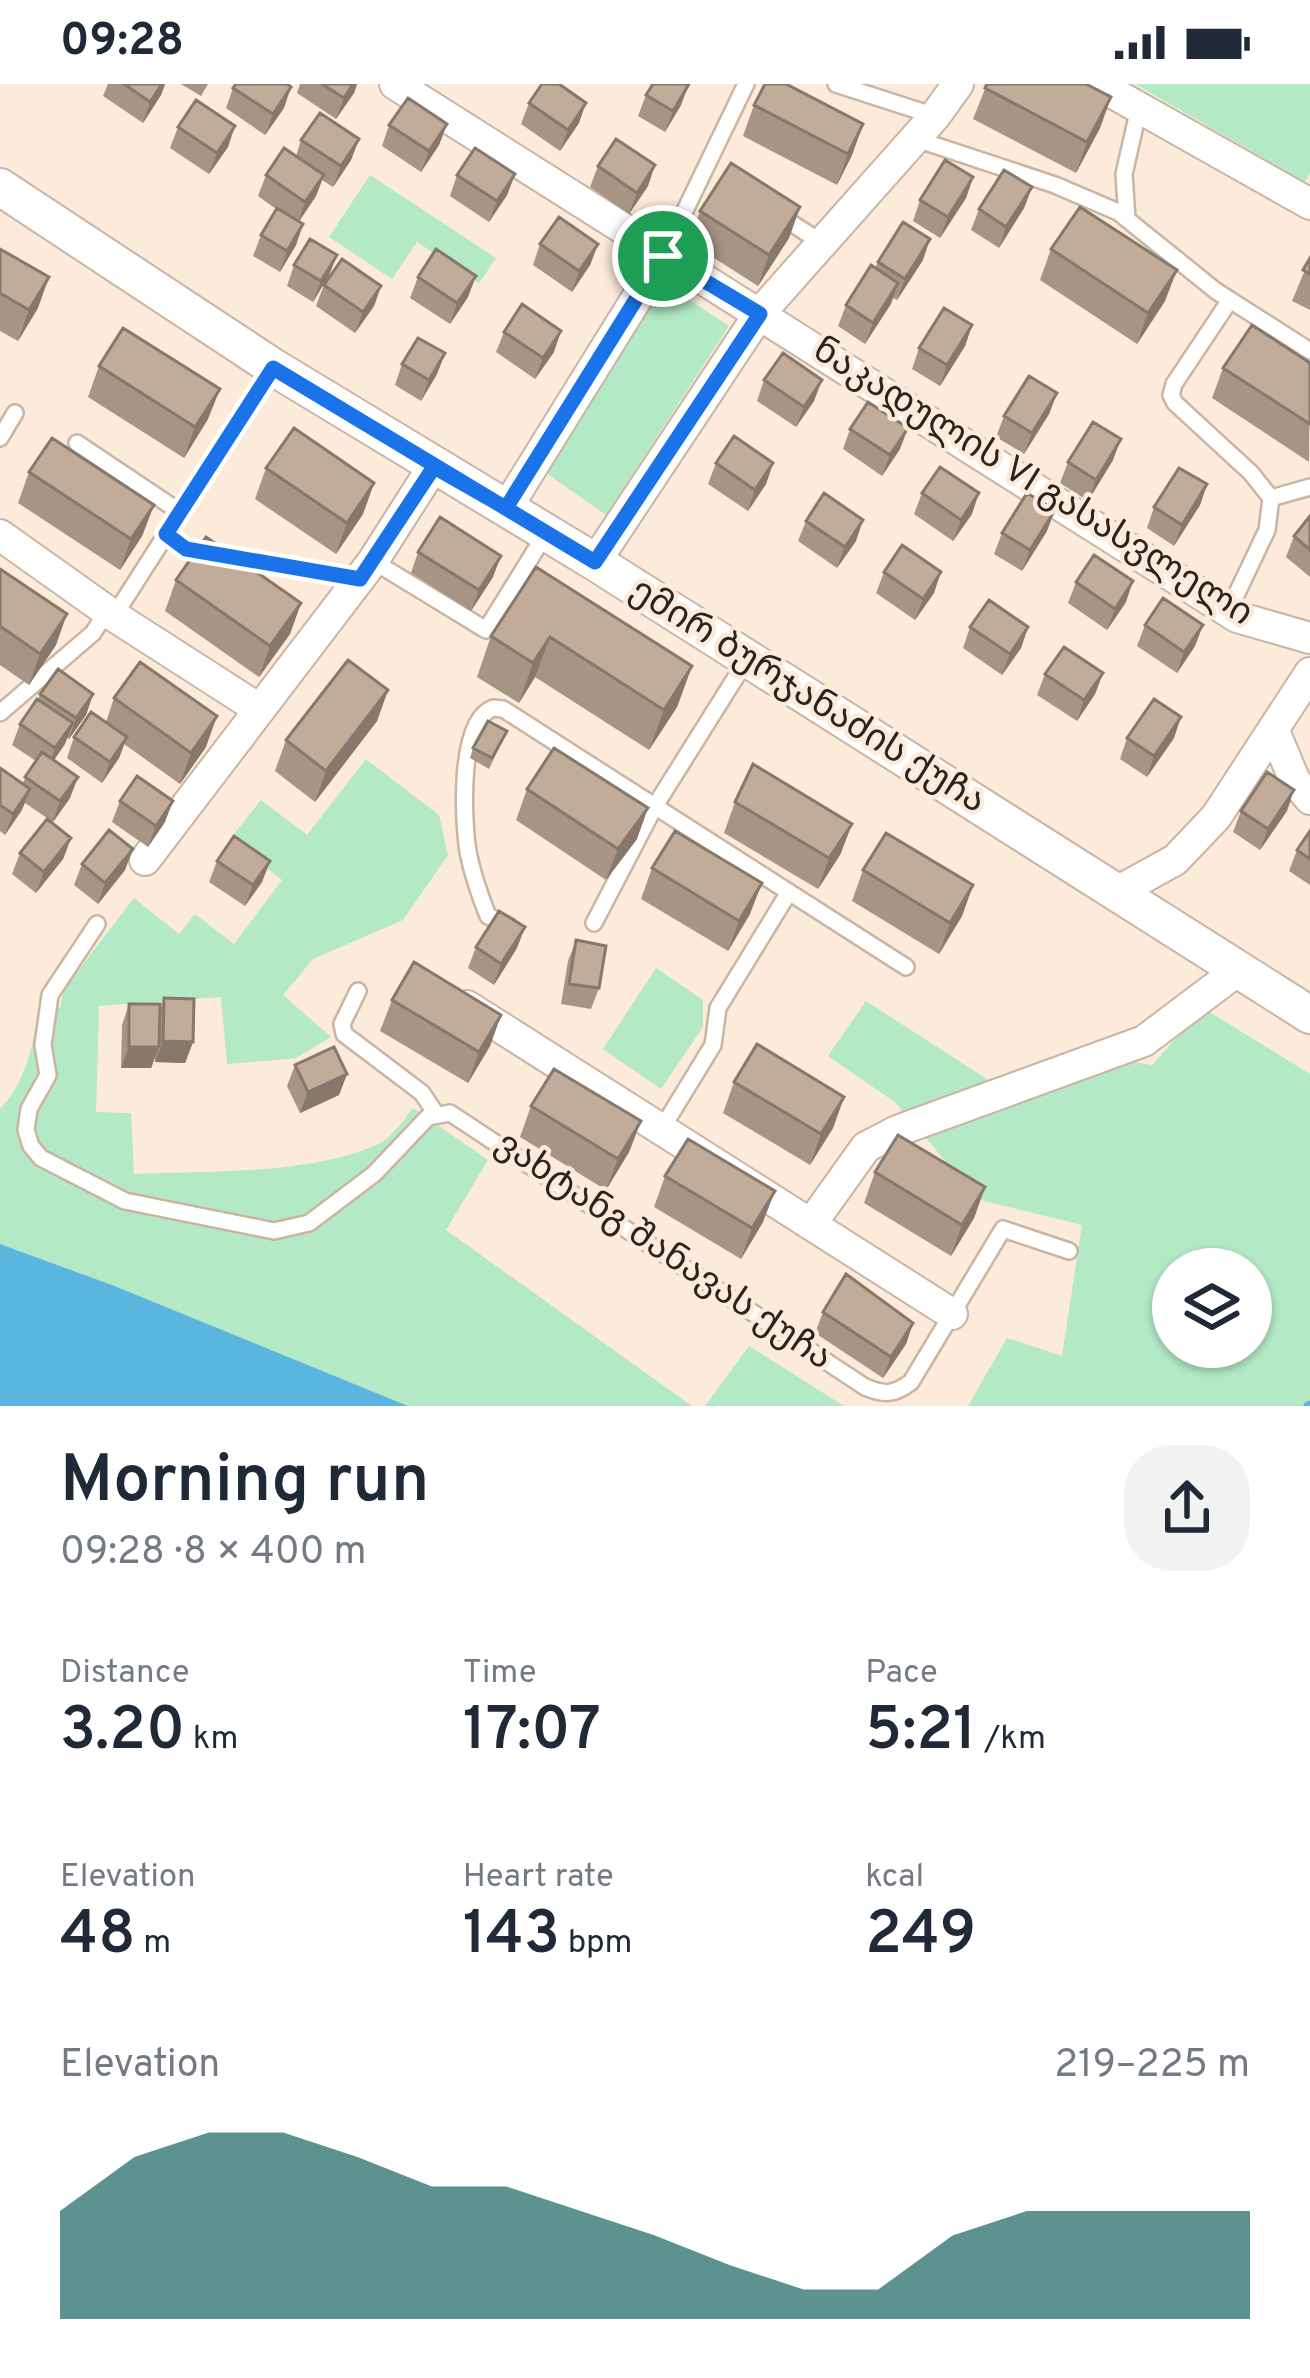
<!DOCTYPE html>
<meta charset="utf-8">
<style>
:root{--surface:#fff;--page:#f2f2f3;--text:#1f2937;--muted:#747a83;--accent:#186562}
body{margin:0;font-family:Overpass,"Noto Sans Georgian",sans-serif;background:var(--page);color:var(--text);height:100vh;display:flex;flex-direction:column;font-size:45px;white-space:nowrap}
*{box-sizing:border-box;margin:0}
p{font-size:39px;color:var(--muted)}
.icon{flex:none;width:66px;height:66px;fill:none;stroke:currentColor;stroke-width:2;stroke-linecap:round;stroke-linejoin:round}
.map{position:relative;height:1322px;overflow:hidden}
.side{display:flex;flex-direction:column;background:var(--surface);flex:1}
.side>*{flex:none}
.buttons{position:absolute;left:1152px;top:1164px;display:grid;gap:24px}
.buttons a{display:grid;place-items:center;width:120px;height:120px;border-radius:50%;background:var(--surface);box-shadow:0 3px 9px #0004;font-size:60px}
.pin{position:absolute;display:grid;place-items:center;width:102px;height:102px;color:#fff;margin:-51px;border:6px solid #fff;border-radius:50%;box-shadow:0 3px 12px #0007}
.round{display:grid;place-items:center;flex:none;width:126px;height:126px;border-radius:48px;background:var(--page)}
.summary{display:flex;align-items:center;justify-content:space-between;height:204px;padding:0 60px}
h1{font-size:66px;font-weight:600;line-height:90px}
.figures{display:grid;grid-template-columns:repeat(3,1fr);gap:18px;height:204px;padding:12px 60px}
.figures div{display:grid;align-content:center}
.figures b{font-size:60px;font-weight:600}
.figures small{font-size:33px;font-weight:400}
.figures p{font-size:33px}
.chart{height:336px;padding:24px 60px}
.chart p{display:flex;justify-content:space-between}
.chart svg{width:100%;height:216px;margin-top:12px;fill:var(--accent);opacity:.7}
.status{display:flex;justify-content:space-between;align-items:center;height:84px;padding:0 60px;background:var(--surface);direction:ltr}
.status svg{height:33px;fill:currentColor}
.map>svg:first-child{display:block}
.green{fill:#b3e9c4;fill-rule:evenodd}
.water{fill:#5ab6df}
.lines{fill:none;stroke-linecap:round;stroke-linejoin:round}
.stream{stroke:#5ab6df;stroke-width:9}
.service-casing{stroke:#cab4a2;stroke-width:20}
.minor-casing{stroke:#cab4a2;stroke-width:34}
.tertiary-casing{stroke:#cab4a2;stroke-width:40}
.service{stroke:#fff;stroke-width:15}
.minor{stroke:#fff;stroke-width:30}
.tertiary{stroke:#fff;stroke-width:36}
.wall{fill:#a69484}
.shaded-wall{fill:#87786b}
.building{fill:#c1ac99;stroke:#87786b;stroke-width:3}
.route-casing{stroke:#fff;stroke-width:24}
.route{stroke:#1a73e8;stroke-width:15}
.labels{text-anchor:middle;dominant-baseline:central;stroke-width:9;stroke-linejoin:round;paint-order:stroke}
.street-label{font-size:36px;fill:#2b231c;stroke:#fceada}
</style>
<div class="status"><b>09:28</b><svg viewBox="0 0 49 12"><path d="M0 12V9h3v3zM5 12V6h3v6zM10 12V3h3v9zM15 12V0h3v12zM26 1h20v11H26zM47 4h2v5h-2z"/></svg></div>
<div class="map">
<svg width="1310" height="1322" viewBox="0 0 1310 1322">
<rect width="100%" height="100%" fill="#fceada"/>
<!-- green -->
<path class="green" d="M1135,0H1310V89L1305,98Z
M370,91L496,174L479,199L417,158L392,195L329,153Z
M664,199L729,242L606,431L546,389Z
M366,675L439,731L448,771L403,836L313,875L283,911L331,953L296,974L227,980L221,913L99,922L96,1028L131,1029L134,1090C206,1087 317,1091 382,1058C394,1051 404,1035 413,1024L488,1076L446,1146L692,1322H408L112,1201L0,1160V1025C30,993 34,953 41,912L60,924L64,905L134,814L179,850L195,830L234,860L282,796L230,755L261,716L307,751Z
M656,884L703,916V943L661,1005L603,965Z
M866,917L993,999L906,1031L896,1019L828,972Z
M1203,924L1310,990V1322H968L1007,1254L1062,1272L1082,1141L977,1115L921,1048L1128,977L1152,981ZM1173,1185H1251V1263H1173Z
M749,1262L844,1322H705Z"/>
<!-- water -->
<path class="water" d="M0,1160L112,1201L408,1322H0Z"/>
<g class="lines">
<!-- stream -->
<path class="stream" d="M1308,1322L1310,1321"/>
<!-- service casing -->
<g class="service-casing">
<path id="service" d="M836,0L935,32
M916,55L1055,101L1118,128L1216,207L1310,267
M779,131L822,159
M1127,135L1124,90L1139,24
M663,172L746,0
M0,354L15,329
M77,359L180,428
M1271,414L1310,403
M166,450L186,465L360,495
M373,477L486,546L546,449
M1228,528L1267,446L1271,414L1251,389L1175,319L1171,311L1174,300L1230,216
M114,532L273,283
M0,629L93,549L107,527
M594,839L655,722L746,577
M97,840L50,911L43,961L48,991L29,1025L26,1046L31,1062L41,1074L125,1117L274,1147L309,1139L374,1090L428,1033L450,1029L865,1303C884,1311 894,1311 911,1298L1003,1145L1069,1167
M509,842L488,832C480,812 472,788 468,768C463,735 458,637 493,624L503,625L906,883
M358,907L342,940L344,950L422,1009L436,1030
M661,1046L713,961L718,924L789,808"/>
</g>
<!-- minor casing -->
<g class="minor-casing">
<path id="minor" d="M395,0L1237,533L1310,554
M1097,0L1310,120
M506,425L663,172
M0,451L114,532L259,625
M595,478L760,229L935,32L958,0
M1274,647L1295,697L1310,715
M145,776L373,477L433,383
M1115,809L1175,776L1216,733L1310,589
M467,922L952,1230
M811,1140L866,1063L897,1047L1144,957L1237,887"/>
</g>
<!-- tertiary casing -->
<g class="tertiary-casing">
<path id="tertiary" d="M0,103L273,283L595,478L1310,931"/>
</g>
<!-- service -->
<use href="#service" class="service"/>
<!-- minor -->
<use href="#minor" class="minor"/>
<!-- tertiary -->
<use href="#tertiary" class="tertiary"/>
</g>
<!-- wall -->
<path class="wall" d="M108,0H165L161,11L143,39L103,12Z
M181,0H208L201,12Z
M300,0H357L354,9L336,35L297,9Z
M987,0L1111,13L1100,44L1076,89L973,35Z
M233,4L284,24L265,51L226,24Z
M646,11L681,21L665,48L638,32Z
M529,19L579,39L560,67L521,40Z
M754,21L863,40L852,71L837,101L743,52Z
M447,40L439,61L421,88L382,62L389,41Z
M178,43L228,63L209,90L170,64Z
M359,55L351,76L333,103L322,96L316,112L299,137L303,140L296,161L280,188L253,172L261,151L276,125L258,112L266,91L296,72L301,56Z
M598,82L648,102L629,130L590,103Z
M515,90L507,111L489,138L450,112L457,91Z
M973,93L966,114L940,154L913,137L920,116Z
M1032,103L1024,124L999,164L971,146L979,125Z
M800,123L789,154L758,202L689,158L700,127Z
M540,160H598L590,181L572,208L533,181Z
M0,165L38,224L18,257L0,247Z
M1051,165L1165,217L1137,260L1040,196Z
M337,171L329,191L313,218L287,202L294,181Z
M1310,174V226L1292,217Z
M923,176L897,216L893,214L865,260L838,242L846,221L875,184L878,178Z
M418,193L468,213L450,240L410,214Z
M324,201L381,202L374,222L355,249L316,222Z
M972,241L965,262L940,302L912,285L919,264Z
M504,248L554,268L535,295L496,268Z
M445,269L437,290L421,317L395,301L402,280Z
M1310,279L1309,378L1212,314L1223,284Z
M99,282L208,335L184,374L88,313Z
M764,296L814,317L796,343L757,317Z
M1057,309L1049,330L1024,370L996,353L1004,332Z
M850,345L900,365L882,392L843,365Z
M1113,376L1088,417L1060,399L1068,378Z
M716,379H773L766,400L748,427L708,400Z
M266,384L374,399L363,430L336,470L255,415Z
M29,388L154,421L142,452L120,486L18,419Z
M1207,400L1200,421L1174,462L1147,444L1154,423Z
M922,409L972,430L953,457L914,430Z
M1310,432V493L1286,473L1294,452Z
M806,437L856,457L837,484L798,457Z
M1047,447L1022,487L994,470L1002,449Z
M418,468L493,493L471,527L411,489Z
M536,483L692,582L677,623L649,666L535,593L519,619L477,593L491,552Z
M0,485L56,561L29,601L0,581Z
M884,488L934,509L915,536L876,509Z
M176,496L301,519L290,550L259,593L165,527Z
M1076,498L1126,518L1107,546L1068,519Z
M1145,541L1195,562L1177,589L1137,562Z
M970,543H1028L1021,564L1002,591L963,564Z
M1103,589L1095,610L1077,637L1037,611L1045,590Z
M388,606L377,637L315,718L275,687L286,656Z
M40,610H93L86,631L69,655L67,654L54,676L70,714L53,738L25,719L5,751L0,747V684L22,700L36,677L12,661L20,640L38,616Z
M114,614L206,663L180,700L124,660L119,674L102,699L67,674L74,653L106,638Z
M507,647L489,685L470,674L473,664Z
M1127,654H1174L1147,693L1120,675Z
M527,705L637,755L606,796L516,736Z
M120,717L165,738L148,763L112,738Z
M735,718L852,740L840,771L818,805L724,749Z
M1241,727H1287L1260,766L1233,748Z
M1310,747V801L1289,787L1297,766Z
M71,754L63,775L36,809L12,790L20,769Z
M217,777H270L262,798L245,822L209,798Z
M82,780L125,786L98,820L74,801Z
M652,784L750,830L728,867L641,815Z
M863,786L973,801L962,832L939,870L852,817Z
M576,856L599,904L591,925L561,920L568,877Z
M476,863L517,864L494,901L468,884Z
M164,914L193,958L185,979L155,978V973L151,984H121L122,941L129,920L160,926Z
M392,916L501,931L490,962L468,999L380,947Z
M295,981L347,990L339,1011L300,1029L287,1002Z
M734,998L844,1013L833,1044L810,1081L723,1029Z
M531,1022L641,1037L629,1068L606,1106L520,1053Z
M875,1088L985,1103L974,1134L951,1172L864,1119Z
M665,1092L763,1138L741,1175L654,1123Z
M823,1228L913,1239L906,1260L883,1294L815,1249Z"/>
<!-- shaded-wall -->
<path class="shaded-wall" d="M162,0H165L161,11L143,39L150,18Z
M353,0H357L354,9L336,35L344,14Z
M689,0L681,21L665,48L673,27Z
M291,3L284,24L265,51L273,30Z
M1111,13L1100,44L1076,89L1087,58Z
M586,19L579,39L560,67L568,46Z
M447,40L439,61L421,88L429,67Z
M863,40L852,71L837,101L848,70Z
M235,42L228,63L209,90L217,69Z
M359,55L351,76L333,103L341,82Z
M655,81L648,102L629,130L637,109Z
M515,90L507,111L489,138L497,117Z
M324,91L316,112L298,139L305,118Z
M973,93L966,114L940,154L948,133Z
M1032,103L1024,124L999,164L1006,143Z
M800,123L789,154L758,202L769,171Z
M303,140L296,161L280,188L287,167Z
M930,155L923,176L897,216L905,195Z
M598,160L590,181L572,208L579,187Z
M337,171L329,191L313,218L321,197Z
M1177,186L1165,217L1137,260L1148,229Z
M476,192L468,213L450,240L457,219Z
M49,193L38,224L18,257L29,226Z
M898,199L891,220L865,260L873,239Z
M381,202L374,222L355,249L363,228Z
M972,241L965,262L940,302L947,281Z
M561,247L554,268L535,295L543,274Z
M445,269L437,290L421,317L429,296Z
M822,296L814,317L796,343L804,323Z
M220,305L208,335L184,374L195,343Z
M1057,309L1049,330L1024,370L1032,349Z
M908,344L900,365L882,392L890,371Z
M1121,355L1113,376L1088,417L1096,396Z
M773,379L766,400L748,427L755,406Z
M374,399L363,430L336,470L347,439Z
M1207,400L1200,421L1174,462L1182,441Z
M979,409L972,430L953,457L961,436Z
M154,421L142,452L120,486L131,455Z
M1055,426L1047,447L1022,487L1030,466Z
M863,436L856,457L837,484L845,463Z
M501,472L493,493L471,527L479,506Z
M941,488L934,509L915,536L923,515Z
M1133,497L1126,518L1107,546L1115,525Z
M301,519L290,550L259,593L270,562Z
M67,530L56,561L29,601L40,570Z
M1203,541L1195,562L1177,589L1184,568Z
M1028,543L1021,564L1002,591L1010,570Z
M550,553L535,593L519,619L533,579Z
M692,582L677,623L649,666L664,626Z
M1103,589L1095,610L1077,637L1084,616Z
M388,606L377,637L315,718L326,687Z
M93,610L86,631L69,655L76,634Z
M217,632L206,663L180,700L191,669Z
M1181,633L1174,654L1147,693L1154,672Z
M73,639L65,660L48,685L55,664Z
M127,653L119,674L102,699L110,678Z
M78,693L70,714L53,738L60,717Z
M30,705L22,726L5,751L13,730Z
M1294,706L1287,727L1260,766L1268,745Z
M173,717L165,738L148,763L156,742Z
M648,724L637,755L606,796L618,765Z
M852,740L840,771L818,805L829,774Z
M71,754L63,775L36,809L44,788Z
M133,765L125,786L98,820L105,799Z
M270,777L262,798L245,822L253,801Z
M762,799L750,830L728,867L739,837Z
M973,801L962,832L939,870L950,839Z
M525,843L517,864L494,901L501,880Z
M501,931L490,962L468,999L479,968Z
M163,957L193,958L185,979L155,978Z
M129,963H159L151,984H121Z
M347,990L339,1011L300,1029L308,1008Z
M844,1013L833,1044L810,1081L821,1050Z
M641,1037L629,1068L606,1106L618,1075Z
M985,1103L974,1134L951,1172L962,1141Z
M775,1107L763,1138L741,1175L752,1144Z
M913,1239L906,1260L883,1294L891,1273Z"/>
<!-- building -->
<path class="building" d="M124,0H162L150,18Z
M236,0H287L291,3L273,30L233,4Z
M322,0H353L344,14Z
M542,0H559L586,19L568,46L529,19Z
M653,0H689L673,27L646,11Z
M765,0H786L863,40L848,70L754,21Z
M987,0H1086L1111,13L1087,58L985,4Z
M408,14L447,40L429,67L389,41Z
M196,16L235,42L217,69L178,43Z
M320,29L359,55L341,82L301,56Z
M616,55L655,81L637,109L598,82Z
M284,64L324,91L305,118L266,91Z
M475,64L515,90L497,117L457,91Z
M945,76L973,93L948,133L920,116Z
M731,79L800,123L769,171L700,127Z
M1004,86L1032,103L1006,143L979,125Z
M1080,123L1177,186L1148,229L1051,165Z
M277,124L303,140L287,167L261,151Z
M559,133L598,160L579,187L540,160Z
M903,138L930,155L905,195L878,178Z
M310,155L337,171L321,197L294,181Z
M0,165L49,193L29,226L0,209Z
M436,165L476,192L457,219L418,193Z
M1310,174V190L1303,186Z
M342,175L381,202L363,228L324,201Z
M871,181L898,199L873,239L846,221Z
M522,220L561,247L543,274L504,248Z
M944,224L972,241L947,281L919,264Z
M1252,241L1310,279V340L1223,284Z
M123,244L220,305L195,343L99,282Z
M418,254L445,269L429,296L402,280Z
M783,269L822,296L804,323L764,296Z
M1029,292L1057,309L1032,349L1004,332Z
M868,318L908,344L890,371L850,345Z
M1093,338L1121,355L1096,396L1068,378Z
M294,344L374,399L347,439L266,384Z
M734,352L773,379L755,406L716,379Z
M52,354L154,421L131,455L29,388Z
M940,383L979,409L961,436L922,409Z
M1179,384L1207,400L1182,441L1154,423Z
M824,409L863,436L845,463L806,437Z
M1027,409L1055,426L1030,466L1002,449Z
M1310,432V466L1294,452Z
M440,433L501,472L479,506L418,468Z
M206,453L301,519L270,562L176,496Z
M902,461L941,488L923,515L884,488Z
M1094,471L1133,497L1115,525L1076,498Z
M536,483L692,582L664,626L550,553L533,579L491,552Z
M0,485L67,530L40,570L0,542Z
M1163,514L1203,541L1184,568L1145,541Z
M989,516L1028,543L1010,570L970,543Z
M1064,563L1103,589L1084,616L1045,590Z
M348,576L388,606L326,687L286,656Z
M140,578L217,632L191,669L114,614Z
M58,585L93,610L76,634L40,610Z
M37,615L73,639L55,664L20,640Z
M1154,615L1181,633L1154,672L1127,654Z
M91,628L127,653L110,678L74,653Z
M488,637L507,647L492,674L473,664Z
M554,664L648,724L618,765L527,705Z
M42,668L78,693L60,717L25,693Z
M753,680L852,740L829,774L735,718Z
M0,684L30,705L13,730L0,721Z
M1267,688L1294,706L1268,745L1241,727Z
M137,692L173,717L156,742L120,717Z
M47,735L71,754L44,788L20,769Z
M109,746L133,765L105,799L82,780Z
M675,747L762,799L739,837L652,784Z
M1310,747V775L1297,766Z
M886,749L973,801L950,839L863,786Z
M234,752L270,777L253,801L217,777Z
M499,827L525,843L501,880L476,863Z
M576,856L606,862L599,904L569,900Z
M414,878L501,931L479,968L392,916Z
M164,914L194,915L193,958L163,957Z
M129,920H160L159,963H129Z
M757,960L844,1013L821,1050L734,998Z
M334,963L347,990L308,1008L295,981Z
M554,985L641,1037L618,1075L531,1022Z
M898,1051L985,1103L962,1141L875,1088Z
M688,1055L775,1107L752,1144L665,1092Z
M846,1190L913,1239L891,1273L823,1228Z"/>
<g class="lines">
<!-- route casing -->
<g class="route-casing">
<path id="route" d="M663,172L506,424L434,383L360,495L186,465L166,450L273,284L595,478L760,230L663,172"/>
</g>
<!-- route -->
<use href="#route" class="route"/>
</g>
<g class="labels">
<!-- street labels -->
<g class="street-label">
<text transform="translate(1032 399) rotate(32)">ნაკადულის VI გასასვლელი</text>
<text transform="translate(807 613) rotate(32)">ემირ ბურჯანაძის ქუჩა</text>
<text transform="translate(663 1168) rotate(34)">ვახტანგ შანავას ქუჩა</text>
</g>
</g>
</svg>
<div class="buttons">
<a><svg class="icon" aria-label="layers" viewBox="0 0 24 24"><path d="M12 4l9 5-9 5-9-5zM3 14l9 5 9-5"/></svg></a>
</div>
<div class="pin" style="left:663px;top:172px;background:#1e9e55"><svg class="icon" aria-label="arrive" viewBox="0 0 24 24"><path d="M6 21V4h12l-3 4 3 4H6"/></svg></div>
</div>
<section class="side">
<div class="summary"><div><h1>Morning run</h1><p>09:28 · 8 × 400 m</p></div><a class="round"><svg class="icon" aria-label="share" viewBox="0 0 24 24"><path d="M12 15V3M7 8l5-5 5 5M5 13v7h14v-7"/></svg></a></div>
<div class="figures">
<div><p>Distance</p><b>3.20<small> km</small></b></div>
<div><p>Time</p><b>17:07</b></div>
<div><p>Pace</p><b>5:21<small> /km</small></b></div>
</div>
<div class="figures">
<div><p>Elevation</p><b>48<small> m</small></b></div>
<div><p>Heart rate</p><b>143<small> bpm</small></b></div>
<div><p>kcal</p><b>249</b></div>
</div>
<div class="chart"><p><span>Elevation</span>219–225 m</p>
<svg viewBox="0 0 160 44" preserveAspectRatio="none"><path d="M0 44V22L10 11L20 6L30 6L40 11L50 17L60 17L70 22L80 27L90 33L100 38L110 38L120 27L130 22L140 22L150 22L160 22V44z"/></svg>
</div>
</section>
